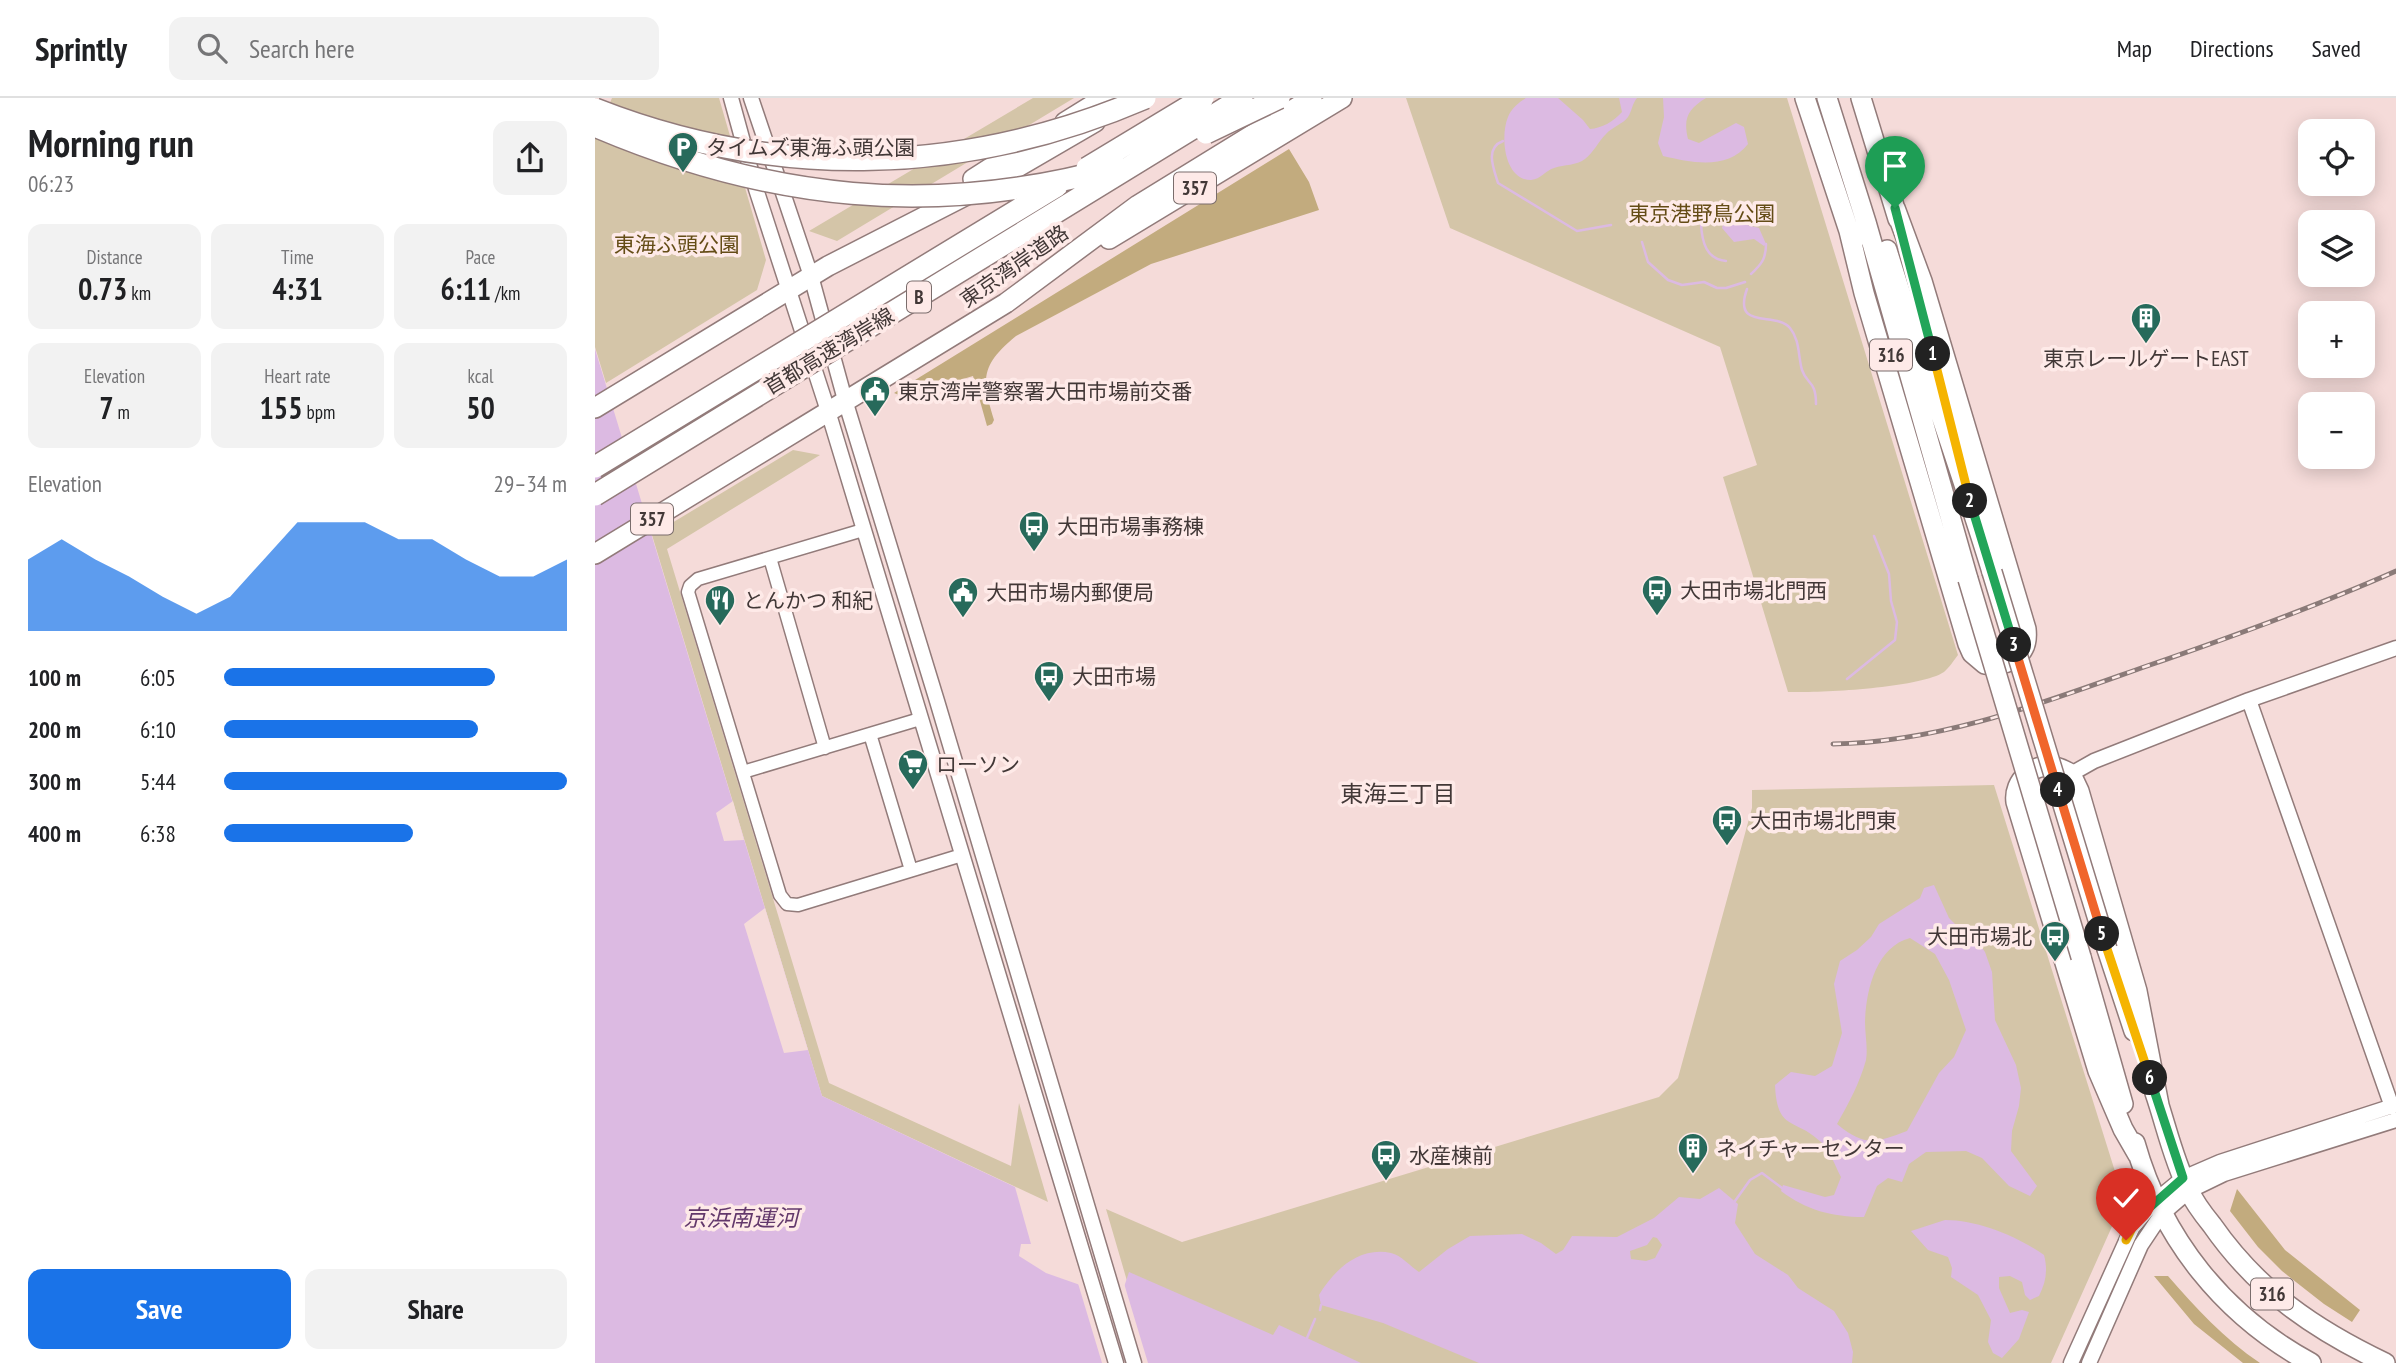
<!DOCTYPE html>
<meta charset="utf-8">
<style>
:root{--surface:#fff;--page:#f2f2f2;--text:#202124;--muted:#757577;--line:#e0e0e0;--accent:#1a73e8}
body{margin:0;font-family:"PT Sans Narrow","Noto Sans JP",sans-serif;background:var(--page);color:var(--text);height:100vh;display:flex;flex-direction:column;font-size:26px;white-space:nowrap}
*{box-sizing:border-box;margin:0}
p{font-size:23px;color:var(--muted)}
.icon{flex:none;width:38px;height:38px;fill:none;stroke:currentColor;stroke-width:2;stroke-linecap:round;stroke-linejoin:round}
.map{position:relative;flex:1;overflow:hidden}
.sheet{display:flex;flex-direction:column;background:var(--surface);width:595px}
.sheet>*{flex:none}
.controls{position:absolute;left:1703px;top:21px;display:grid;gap:14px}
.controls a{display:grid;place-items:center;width:77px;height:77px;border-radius:14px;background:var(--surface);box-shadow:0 4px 18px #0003;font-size:35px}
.pin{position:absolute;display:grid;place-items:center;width:60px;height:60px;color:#fff;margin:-72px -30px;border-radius:50% 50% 50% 0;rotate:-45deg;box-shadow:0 0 7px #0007}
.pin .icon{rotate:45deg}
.km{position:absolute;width:35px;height:35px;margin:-18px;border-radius:50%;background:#222;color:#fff;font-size:19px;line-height:35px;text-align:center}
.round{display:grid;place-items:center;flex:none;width:74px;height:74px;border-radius:14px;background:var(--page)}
.overview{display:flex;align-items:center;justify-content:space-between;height:119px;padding:0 28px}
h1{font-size:38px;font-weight:600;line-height:52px}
.stats{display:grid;grid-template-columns:repeat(3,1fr);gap:10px;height:119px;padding:7px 28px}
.stats div{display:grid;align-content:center;border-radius:14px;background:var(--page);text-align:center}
.stats b{font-size:30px;font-weight:600}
.stats small{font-size:19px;font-weight:400}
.stats p{font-size:19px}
.chart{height:196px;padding:14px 28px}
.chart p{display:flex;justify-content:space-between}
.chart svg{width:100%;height:126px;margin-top:7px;fill:var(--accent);opacity:.7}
.primary-button{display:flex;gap:14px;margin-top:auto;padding:14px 28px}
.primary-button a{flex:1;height:80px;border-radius:14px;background:var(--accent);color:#fff;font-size:28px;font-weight:600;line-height:80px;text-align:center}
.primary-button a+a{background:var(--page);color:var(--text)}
ul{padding:0 28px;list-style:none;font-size:23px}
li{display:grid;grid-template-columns:112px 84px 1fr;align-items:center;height:52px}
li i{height:18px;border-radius:9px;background:var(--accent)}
header{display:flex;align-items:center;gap:42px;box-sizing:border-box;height:98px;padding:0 35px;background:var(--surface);border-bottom:2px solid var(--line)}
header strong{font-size:33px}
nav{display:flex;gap:38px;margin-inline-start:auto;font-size:24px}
.search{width:490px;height:63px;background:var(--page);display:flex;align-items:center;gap:18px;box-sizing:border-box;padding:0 24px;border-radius:14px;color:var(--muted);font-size:26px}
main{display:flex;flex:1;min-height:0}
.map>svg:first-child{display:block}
.green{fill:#d4c5a8}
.forest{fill:#c2ab7e}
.water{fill:#dcbae2;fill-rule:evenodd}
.pier{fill:#f5dbd9}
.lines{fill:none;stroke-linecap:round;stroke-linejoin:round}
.stream{stroke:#dcbae2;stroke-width:2.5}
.minor-casing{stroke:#927b7a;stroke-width:15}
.tertiary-casing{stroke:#927b7a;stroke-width:17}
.primary-casing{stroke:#927b7a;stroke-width:22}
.trunk-casing{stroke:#927b7a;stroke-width:22}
.minor{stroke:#fff;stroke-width:12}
.tertiary{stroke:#fff;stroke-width:14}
.primary{stroke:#fff;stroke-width:19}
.trunk{stroke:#fff;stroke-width:19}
.rail-casing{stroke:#8a7a78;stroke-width:5}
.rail{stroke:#feeae8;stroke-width:2.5;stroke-dasharray:8;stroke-linecap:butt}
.primary-bridge-casing{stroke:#927b7a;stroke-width:22;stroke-linecap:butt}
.motorway-bridge-casing{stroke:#927b7a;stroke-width:24;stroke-linecap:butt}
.primary-bridge{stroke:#fff;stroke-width:19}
.motorway-bridge{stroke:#fff;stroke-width:21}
.split-1-casing{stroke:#fff;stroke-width:14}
.split-2-casing{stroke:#fff;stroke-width:14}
.split-3-casing{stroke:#fff;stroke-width:14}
.split-4-casing{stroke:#fff;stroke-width:14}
.split-5-casing{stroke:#fff;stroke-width:14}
.split-6-casing{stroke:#fff;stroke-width:14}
.split-7-casing{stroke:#fff;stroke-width:14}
.split-8-casing{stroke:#fff;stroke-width:14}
.split-1{stroke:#22a559;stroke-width:9}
.split-2{stroke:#f5b400;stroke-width:9}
.split-3{stroke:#22a559;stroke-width:9}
.split-4{stroke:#f0652b;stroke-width:9}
.split-5{stroke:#f0652b;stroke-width:9}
.split-6{stroke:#f5b400;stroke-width:9}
.split-7{stroke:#22a559;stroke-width:9}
.split-8{stroke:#f5b400;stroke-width:9}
.labels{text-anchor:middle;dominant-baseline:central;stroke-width:7;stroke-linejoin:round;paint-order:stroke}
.shield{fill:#feeae8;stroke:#7a6d6c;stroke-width:2}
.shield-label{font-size:19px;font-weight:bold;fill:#423837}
.poi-label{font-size:21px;fill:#423837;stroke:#feeae8;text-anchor:start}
.park-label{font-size:21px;fill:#644c16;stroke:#feeae8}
.street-label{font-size:21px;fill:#423837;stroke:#feeae8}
.neighbourhood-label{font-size:23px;fill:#423837;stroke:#feeae8}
.water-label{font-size:23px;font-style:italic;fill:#63386b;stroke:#feeae8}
</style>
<header>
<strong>Sprintly</strong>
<div class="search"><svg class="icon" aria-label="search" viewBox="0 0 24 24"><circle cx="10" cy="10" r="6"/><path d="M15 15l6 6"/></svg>Search here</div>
<nav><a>Map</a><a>Directions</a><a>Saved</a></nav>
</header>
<main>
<section class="sheet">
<div class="overview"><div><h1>Morning run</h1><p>06:23</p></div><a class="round"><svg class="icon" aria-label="share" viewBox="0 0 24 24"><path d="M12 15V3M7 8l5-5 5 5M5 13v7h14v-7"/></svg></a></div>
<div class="stats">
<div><p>Distance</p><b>0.73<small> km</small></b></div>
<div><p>Time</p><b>4:31</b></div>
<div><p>Pace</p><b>6:11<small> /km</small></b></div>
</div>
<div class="stats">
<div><p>Elevation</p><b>7<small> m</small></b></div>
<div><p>Heart rate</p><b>155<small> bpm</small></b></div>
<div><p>kcal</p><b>50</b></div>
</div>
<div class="chart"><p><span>Elevation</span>29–34 m</p>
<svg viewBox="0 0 160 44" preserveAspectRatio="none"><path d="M0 44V19L10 12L20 19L30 25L40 32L50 38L60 32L70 19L80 6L90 6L100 6L110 12L120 12L130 19L140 25L150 25L160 19V44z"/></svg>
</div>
<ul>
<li><b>100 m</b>6:05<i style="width:79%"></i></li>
<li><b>200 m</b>6:10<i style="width:74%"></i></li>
<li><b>300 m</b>5:44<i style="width:100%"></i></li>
<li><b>400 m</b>6:38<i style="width:55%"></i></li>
</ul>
<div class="primary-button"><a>Save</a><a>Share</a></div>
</section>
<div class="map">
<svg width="1801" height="1265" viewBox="0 0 1801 1265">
<rect width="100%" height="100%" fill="#f5dbd9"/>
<!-- green -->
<path class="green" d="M17,0H124L171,162L162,192L11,285L0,249V38Z
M438,0H479L242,143L214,133Z
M811,0H1192L1363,557C1359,562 1354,570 1349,574C1325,590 1225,595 1193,594L1128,379L1162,367L1125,249L855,130Z
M198,352L225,357L72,451L234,985L416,1068L424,1005L453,1104L227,998L57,437Z
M1399,687L1523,1083L1519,1124L1456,1265H556L511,1111L587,1144L1064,999L1083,980L1157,710V692Z"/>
<!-- forest -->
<path class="forest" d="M694,51L714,84L724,112L556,166L421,238C386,267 386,280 399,322L397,326L392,328L378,278L309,299L299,295Z
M1642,1091L1690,1152L1765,1212L1757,1224L1729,1206L1687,1173L1663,1149L1635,1113Z
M1559,1178H1573C1601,1210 1629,1241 1665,1265H1648L1599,1226Z"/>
<!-- water -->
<path class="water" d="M931,0H963L988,22L995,31C1007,30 1018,24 1027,14L1024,0H1042C1037,6 1037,13 1033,19C1028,26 1017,29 1011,36C1003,44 999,54 990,61C981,68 970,66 959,70C950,73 946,81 936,82C909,82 905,38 913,19C916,11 924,4 931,0Z
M1068,0H1111C1093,11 1088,20 1093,41L1104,45L1141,25L1149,29L1153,46C1133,72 1098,65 1068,58L1063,45L1069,19Z
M1133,122L1164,130L1171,146L1169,148L1159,141L1139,144L1127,130L1129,123Z
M0,251L227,998L420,1089L436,1146H426L424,1158L451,1175L525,1201L534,1174L678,1237L684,1227L766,1265H0Z
M1339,787L1354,820L1367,833L1380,840L1390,854L1397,874L1400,922L1421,967L1426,990L1424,1008L1417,1033L1416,1053L1442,1088L1435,1098L1414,1088L1387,1060L1371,1053L1331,1054L1314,1066L1307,1084L1293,1080L1282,1088L1269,1119C1237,1119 1211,1112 1186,1093L1188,1087L1230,1099L1239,1097L1246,1079C1240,1068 1235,1052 1226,1044C1200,1019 1182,1034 1180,987L1196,974L1220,978L1237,968L1247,935L1239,886L1245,863L1262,852L1276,839L1284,826L1325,800L1329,790ZM1315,840L1340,856L1354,882L1371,932L1359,959L1344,975L1312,1033C1280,1045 1270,1049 1242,1026C1254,1005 1265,984 1271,962C1273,950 1270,936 1270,924C1271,892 1281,849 1315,840Z
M1124,1090L1143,1106L1140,1125L1160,1156L1193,1177L1203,1190L1239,1213L1253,1235L1258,1254L1257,1265H884L788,1225L726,1207L724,1197C739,1172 764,1148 796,1155C806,1157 816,1169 824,1174L853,1151L875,1138L927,1136L946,1145L961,1156L968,1152L977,1138L1022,1139L1059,1120L1084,1099L1105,1101ZM1058,1139L1062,1140L1067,1147L1060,1160L1051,1163L1036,1161L1035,1153L1052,1147Z
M1350,1122C1383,1122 1422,1138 1449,1157C1453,1172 1451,1184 1444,1198L1435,1202L1430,1197L1427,1184L1415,1178L1404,1179V1190L1415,1215L1427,1212L1434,1214L1424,1241L1407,1260L1398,1255L1393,1244L1396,1222L1383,1197L1356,1179L1357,1170L1353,1159L1333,1152L1316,1133Z"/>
<!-- pier -->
<path class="pier" d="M138,703L149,742L129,743L121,715Z
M170,810L213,952L189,955L149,826Z
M482,1182L524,1197L528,1182L553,1265H507Z"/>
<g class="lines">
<!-- stream -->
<path class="stream" d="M908,43C890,50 898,69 903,85L982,133L1016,127
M1106,126C1107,144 1111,161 1131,163
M1047,144L1053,164L1073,182L1087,187L1109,184L1122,190H1131L1150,184
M1156,176C1167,166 1171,160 1171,146
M1152,191C1137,233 1181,213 1195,230C1205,242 1203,258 1207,272C1212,287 1221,282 1221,306
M1252,581L1300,542L1302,524L1296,503L1294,476L1279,438
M1140,1103L1155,1082L1167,1075L1187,1090
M725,1212L726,1207
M712,1240L720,1221"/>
<!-- minor casing -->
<g class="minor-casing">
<path id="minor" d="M268,432L103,481L95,488L93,494L185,797L192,806L203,807L367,757
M175,460L230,650
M275,636L316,772
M148,674L325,621"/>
</g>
<!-- tertiary casing -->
<g class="tertiary-casing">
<path id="tertiary" d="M136,0L161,91L233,313L521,1265
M156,0L216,178L250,302L342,603L539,1265
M1654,602L1797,1009
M1476,676L1499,663L1654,602L1801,550
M1476,1265L1537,1130L1560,1103L1588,1080L1625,1064L1801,1007
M1494,1265L1546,1147L1566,1117L1594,1093L1629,1076L1801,1022"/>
</g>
<!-- primary casing -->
<g class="primary-casing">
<path id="primary" d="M1210,0L1258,145
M1232,0L1271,124L1373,481
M1266,0L1303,121
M1254,133L1269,195L1373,546L1377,555L1390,566C1415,569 1434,557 1431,531L1327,183L1300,110
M1292,152C1325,260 1364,366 1397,474
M1512,851L1539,933
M1486,859L1528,1006
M1560,995C1571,1027 1578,1061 1593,1091C1599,1104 1608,1116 1617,1127C1663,1193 1719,1231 1790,1265
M1540,1045C1567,1141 1629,1218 1716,1265
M1543,1057L1528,1031L1503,973L1421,704C1418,683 1439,664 1460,669C1466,670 1471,673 1476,676L1484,693L1542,893L1564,1007"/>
</g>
<!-- trunk casing -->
<g class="trunk-casing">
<path id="trunk" d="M470,24L509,0
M378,81L444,39
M514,141L747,0
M0,310L233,168L397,84L500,24
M0,456L411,205L543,107L717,0"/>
</g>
<!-- minor -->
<use href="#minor" class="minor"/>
<!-- tertiary -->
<use href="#tertiary" class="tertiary"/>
<!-- primary -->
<use href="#primary" class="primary"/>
<!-- trunk -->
<use href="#trunk" class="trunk"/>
<!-- rail casing -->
<g class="rail-casing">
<path id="rail" d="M1238,646C1348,644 1450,604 1552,568C1636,539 1720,509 1801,473"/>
</g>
<!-- rail -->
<use href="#rail" class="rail"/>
<!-- primary-bridge casing -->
<g class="primary-bridge-casing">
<path id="primary-bridge" d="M1397,474L1512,851
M1373,481L1486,859"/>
</g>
<!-- motorway-bridge casing -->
<g class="motorway-bridge-casing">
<path id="motorway-bridge" d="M0,11C183,83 371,77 550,0
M0,28C173,102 339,120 522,69
M611,35L684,0
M492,70L608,0
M0,369L462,88
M0,397L647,0"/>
</g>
<!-- primary-bridge -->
<use href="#primary-bridge" class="primary-bridge"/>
<!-- motorway-bridge -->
<use href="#motorway-bridge" class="motorway-bridge"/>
</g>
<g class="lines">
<!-- split-1 casing -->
<g class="split-1-casing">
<path id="split-1" d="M1300,110L1338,256"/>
</g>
<!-- split-2 casing -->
<g class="split-2-casing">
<path id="split-2" d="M1338,256L1375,403"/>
</g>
<!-- split-3 casing -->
<g class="split-3-casing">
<path id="split-3" d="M1375,403L1419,547"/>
</g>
<!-- split-4 casing -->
<g class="split-4-casing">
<path id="split-4" d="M1419,547L1463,692"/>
</g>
<!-- split-5 casing -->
<g class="split-5-casing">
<path id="split-5" d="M1463,692L1507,836"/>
</g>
<!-- split-6 casing -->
<g class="split-6-casing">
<path id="split-6" d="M1507,836L1555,980"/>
</g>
<!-- split-7 casing -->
<g class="split-7-casing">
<path id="split-7" d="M1554,1110L1588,1080L1555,980"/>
</g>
<!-- split-8 casing -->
<g class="split-8-casing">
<path id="split-8" d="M1531,1142L1537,1130L1554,1110"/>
</g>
<!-- split-1 -->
<use href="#split-1" class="split-1"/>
<!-- split-2 -->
<use href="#split-2" class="split-2"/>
<!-- split-3 -->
<use href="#split-3" class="split-3"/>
<!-- split-4 -->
<use href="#split-4" class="split-4"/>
<!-- split-5 -->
<use href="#split-5" class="split-5"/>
<!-- split-6 -->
<use href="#split-6" class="split-6"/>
<!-- split-7 -->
<use href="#split-7" class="split-7"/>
<!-- split-8 -->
<use href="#split-8" class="split-8"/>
</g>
<!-- icons -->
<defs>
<g id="parking-pin" transform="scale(1.575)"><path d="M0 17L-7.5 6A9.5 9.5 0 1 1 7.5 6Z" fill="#276a5b" stroke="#feeae8"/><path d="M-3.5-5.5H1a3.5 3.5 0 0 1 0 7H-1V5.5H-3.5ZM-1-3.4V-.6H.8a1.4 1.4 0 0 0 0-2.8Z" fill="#fff"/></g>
<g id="building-pin" transform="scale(1.575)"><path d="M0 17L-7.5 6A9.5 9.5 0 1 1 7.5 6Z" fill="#276a5b" stroke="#feeae8"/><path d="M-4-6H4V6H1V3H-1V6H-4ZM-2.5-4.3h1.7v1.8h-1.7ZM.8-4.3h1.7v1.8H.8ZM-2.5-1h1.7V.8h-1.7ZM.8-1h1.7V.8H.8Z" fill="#fff"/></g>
<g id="civic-pin" transform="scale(1.575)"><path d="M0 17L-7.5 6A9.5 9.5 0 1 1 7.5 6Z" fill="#276a5b" stroke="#feeae8"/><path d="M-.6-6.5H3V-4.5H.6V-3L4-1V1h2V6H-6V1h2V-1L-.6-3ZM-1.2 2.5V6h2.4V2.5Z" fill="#fff"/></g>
<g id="bus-pin" transform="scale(1.575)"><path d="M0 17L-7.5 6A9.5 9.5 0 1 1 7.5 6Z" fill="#276a5b" stroke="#feeae8"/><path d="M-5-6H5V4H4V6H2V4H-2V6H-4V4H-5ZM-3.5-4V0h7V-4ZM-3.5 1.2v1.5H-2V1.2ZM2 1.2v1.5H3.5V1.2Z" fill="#fff"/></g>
<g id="restaurant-pin" transform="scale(1.575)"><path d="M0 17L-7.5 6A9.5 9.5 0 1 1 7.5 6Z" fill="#276a5b" stroke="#feeae8"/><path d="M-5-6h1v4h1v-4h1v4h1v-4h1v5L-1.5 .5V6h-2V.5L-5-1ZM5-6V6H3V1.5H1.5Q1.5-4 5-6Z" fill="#fff"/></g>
<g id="supermarket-pin" transform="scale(1.575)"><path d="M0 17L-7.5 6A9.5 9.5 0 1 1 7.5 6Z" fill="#276a5b" stroke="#feeae8"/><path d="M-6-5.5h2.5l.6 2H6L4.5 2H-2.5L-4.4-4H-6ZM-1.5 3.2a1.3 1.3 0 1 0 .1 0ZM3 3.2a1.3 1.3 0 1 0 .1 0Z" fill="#fff"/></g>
</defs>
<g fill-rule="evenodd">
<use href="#parking-pin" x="88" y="49"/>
<use href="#building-pin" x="1551" y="220"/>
<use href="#civic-pin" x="280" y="293"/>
<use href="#bus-pin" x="439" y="428"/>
<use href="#bus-pin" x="1062" y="492"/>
<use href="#civic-pin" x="368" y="494"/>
<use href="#restaurant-pin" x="125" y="502"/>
<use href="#bus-pin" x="454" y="578"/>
<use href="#supermarket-pin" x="318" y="666"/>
<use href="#bus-pin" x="1132" y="722"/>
<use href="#bus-pin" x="1460" y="838"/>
<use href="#building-pin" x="1098" y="1050"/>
<use href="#bus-pin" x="791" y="1057"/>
</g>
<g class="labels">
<!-- shield labels -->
<g class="shield">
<rect x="579" y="74.5" width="42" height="31" rx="5"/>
<rect x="312" y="183.5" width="24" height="31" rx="5"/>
<rect x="1275" y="241.5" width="42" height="31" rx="5"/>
<rect x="36" y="405.5" width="42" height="31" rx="5"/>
<rect x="1656" y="1180.5" width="42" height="31" rx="5"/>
</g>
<g class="shield-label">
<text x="600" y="90">357</text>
<text x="324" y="199">B</text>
<text x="1296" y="257">316</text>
<text x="57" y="421">357</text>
<text x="1677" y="1196">316</text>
</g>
<!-- poi labels -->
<g class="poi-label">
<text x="111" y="49">タイムズ東海ふ頭公園</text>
<text x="1551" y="260" text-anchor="middle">東京レールゲートEAST</text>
<text x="303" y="293">東京湾岸警察署大田市場前交番</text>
<text x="462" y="428">大田市場事務棟</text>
<text x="1085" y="492">大田市場北門西</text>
<text x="391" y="494">大田市場内郵便局</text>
<text x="148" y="502">とんかつ 和紀</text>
<text x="477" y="578">大田市場</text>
<text x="341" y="666">ローソン</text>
<text x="1155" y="722">大田市場北門東</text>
<text x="1437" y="838" text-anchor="end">大田市場北</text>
<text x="1121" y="1050">ネイチャーセンター</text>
<text x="814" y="1057">水産棟前</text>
</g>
<!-- park labels -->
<g class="park-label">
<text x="1107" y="115">東京港野鳥公園</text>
<text x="82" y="146">東海ふ頭公園</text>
</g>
<!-- street labels -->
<g class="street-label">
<text transform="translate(419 168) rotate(-35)">東京湾岸道路</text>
<text transform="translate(234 253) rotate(-31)">首都高速湾岸線</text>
</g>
<!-- neighbourhood labels -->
<g class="neighbourhood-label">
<text x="803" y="695">東海三丁目</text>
</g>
<!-- water labels -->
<g class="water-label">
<text x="146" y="1119">京浜南運河</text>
</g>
</g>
</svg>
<div class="controls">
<a><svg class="icon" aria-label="locate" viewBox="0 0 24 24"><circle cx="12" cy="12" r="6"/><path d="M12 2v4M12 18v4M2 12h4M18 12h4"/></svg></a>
<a><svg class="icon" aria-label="layers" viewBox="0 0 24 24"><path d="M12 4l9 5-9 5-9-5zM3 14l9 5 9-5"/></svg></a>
<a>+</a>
<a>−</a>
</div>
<div class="pin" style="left:1300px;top:110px;background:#1e9e55"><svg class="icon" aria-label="arrive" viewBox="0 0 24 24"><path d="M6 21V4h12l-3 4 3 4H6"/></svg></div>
<div class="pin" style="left:1531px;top:1142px;background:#d93025"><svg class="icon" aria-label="check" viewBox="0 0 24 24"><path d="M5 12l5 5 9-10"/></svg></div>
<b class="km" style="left:1338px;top:256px">1</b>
<b class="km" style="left:1375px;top:403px">2</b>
<b class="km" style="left:1419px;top:547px">3</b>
<b class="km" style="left:1463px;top:692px">4</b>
<b class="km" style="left:1507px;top:836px">5</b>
<b class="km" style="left:1555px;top:980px">6</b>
</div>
</main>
